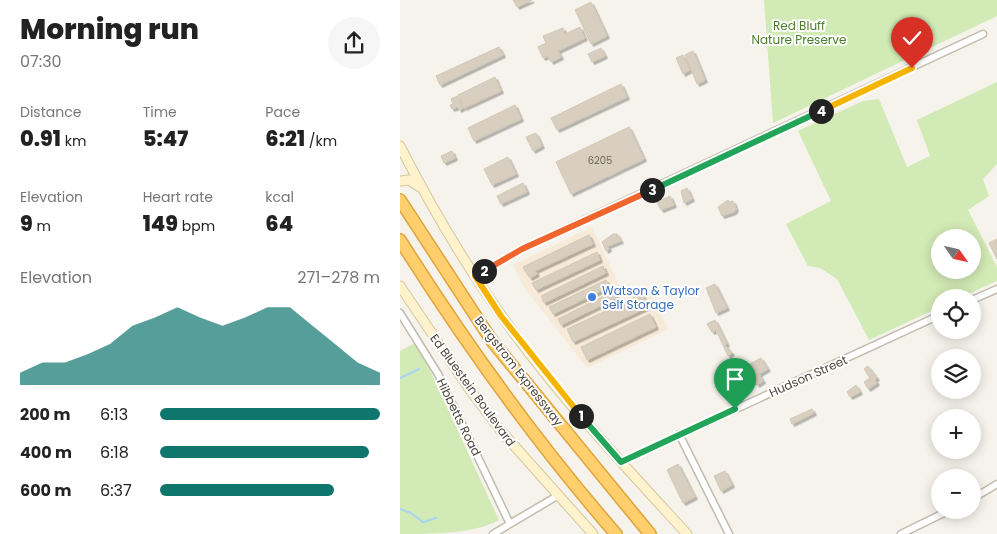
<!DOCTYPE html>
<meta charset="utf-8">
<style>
:root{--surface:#fff;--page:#f6f6f6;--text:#222;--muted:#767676;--accent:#0f766e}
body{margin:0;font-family:Poppins,sans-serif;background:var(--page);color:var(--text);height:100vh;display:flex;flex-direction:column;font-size:19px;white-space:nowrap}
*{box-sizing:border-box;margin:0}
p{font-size:16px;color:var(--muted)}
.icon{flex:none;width:28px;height:28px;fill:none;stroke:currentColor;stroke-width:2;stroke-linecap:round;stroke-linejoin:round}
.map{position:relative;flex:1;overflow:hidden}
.sheet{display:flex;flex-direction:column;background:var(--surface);width:400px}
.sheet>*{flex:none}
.needle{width:32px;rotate:124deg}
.buttons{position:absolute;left:531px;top:229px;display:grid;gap:10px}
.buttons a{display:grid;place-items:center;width:50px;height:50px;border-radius:50%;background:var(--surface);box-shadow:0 2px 12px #0003;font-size:25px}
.pin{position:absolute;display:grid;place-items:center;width:42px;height:42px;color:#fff;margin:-51px -21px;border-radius:50% 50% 50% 0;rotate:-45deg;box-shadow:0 0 5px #0007}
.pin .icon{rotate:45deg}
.km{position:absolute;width:25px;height:25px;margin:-12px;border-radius:50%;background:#222;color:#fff;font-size:14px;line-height:25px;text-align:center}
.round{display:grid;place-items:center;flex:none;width:52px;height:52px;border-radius:26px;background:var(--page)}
.headline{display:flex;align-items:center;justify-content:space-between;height:85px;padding:0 20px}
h1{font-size:28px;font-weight:800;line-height:38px}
.figures{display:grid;grid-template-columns:repeat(3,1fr);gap:8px;height:85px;padding:5px 20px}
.figures div{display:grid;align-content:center}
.figures b{font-size:21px;font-weight:800}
.figures small{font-size:14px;font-weight:400}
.figures p{font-size:14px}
.chart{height:140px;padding:10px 20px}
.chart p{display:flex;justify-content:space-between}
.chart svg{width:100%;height:90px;margin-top:5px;fill:var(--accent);opacity:.7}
ul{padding:0 20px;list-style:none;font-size:16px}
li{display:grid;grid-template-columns:80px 60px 1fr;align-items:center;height:38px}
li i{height:12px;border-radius:6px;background:var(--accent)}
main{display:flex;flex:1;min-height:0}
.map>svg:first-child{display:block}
.commercial{fill:#f7ead8}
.green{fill:#d2eab5;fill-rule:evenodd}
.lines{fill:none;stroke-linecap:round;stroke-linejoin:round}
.stream{stroke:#a9d4f2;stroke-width:2}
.building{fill:#d8cfc1;stroke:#d3c7b4;filter:url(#shadow)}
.street-casing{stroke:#c2bbae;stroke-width:9}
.secondary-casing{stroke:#d6c79b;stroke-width:11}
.highway-casing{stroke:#e0a43c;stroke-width:14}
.street{stroke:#fff;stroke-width:6}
.secondary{stroke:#fff3cd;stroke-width:9}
.highway{stroke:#ffcf6e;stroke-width:11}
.split-1-casing{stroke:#fff;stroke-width:10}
.split-2-casing{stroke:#fff;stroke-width:10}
.split-3-casing{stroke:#fff;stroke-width:10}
.split-4-casing{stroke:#fff;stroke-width:10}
.split-5-casing{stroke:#fff;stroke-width:10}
.split-1{stroke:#22a559;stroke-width:6}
.split-2{stroke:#f5b400;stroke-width:6}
.split-3{stroke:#f0652b;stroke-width:6}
.split-4{stroke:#22a559;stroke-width:6}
.split-5{stroke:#f5b400;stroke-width:6}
.shop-dot{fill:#3f7fe0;stroke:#fff;stroke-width:2}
.labels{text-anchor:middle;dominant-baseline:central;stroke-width:4;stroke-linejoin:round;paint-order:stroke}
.number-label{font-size:10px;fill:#6e675b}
.park-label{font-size:12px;fill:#4a7f2a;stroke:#fff}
.shop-label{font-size:12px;fill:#366cbe;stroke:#fff;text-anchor:start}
.street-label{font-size:12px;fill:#4b4439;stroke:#fff}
</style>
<main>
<section class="sheet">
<div class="headline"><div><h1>Morning run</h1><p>07:30</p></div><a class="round"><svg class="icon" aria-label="share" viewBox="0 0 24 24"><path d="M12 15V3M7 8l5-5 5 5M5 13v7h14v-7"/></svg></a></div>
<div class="figures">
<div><p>Distance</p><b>0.91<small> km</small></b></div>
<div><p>Time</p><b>5:47</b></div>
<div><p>Pace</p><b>6:21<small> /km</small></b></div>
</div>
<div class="figures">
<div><p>Elevation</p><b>9<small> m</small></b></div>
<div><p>Heart rate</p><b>149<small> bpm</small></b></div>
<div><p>kcal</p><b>64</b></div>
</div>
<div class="chart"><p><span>Elevation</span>271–278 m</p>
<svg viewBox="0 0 160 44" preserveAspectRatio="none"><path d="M0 44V38L10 33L20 33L30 29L40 24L50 15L60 11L70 6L80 11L90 15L100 11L110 6L120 6L130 15L140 24L150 33L160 38V44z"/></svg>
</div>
<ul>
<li><b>200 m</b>6:13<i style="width:100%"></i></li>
<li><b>400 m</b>6:18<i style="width:95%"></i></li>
<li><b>600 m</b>6:37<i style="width:79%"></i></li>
</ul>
</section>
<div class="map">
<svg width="597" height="534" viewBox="0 0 597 534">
<defs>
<filter id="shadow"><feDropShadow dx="2.5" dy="2.5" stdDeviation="0" flood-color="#0004"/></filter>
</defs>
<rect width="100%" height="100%" fill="#f6f3ec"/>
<!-- commercial -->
<path class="commercial" d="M192,227L224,295L246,285L268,329L187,368L123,286L113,265Z"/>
<!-- green -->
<path class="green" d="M364,0H597V16L373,123Z
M597,82V164L583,179L589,196L568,210L597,267V281L561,297L540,298V307L469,340L437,279L420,268L408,266L386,224L431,201L398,131L463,101L479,99L507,167L530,156L517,120ZM540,238H572V270H540Z
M17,342L99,520C76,534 29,534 0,534V351Z"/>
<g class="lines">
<!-- stream -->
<path class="stream" d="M0,378L19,369
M0,509L11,513L23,522L36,518"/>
</g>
<!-- building -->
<path class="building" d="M113,0H132L117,7Z
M191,2L207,36L191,44L175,10Z
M180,27L185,38L158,51L161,57L151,62L148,56L143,58L138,47L146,43L143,36L163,28L165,34Z
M99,47L103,55L40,85L36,76Z
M201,48L205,56L192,62L188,54Z
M293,51L305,80L297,84L285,55Z
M283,55L290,70L283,74L276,58Z
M95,77L101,91L64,108L58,95Z
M221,84L227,97L157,130L151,118Z
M57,96L63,108L59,110L58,107L52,109L50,105L53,104L51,99Z
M115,105L121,119L74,141L68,128Z
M229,127L244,159L171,194L156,162Z
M136,133L142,146L133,151L126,137Z
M52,151L55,158L44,163L41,156Z
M108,157L116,174L92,185L84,169Z
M123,183L127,192L101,204L97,196Z
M287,188L292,199L284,203L281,191Z
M270,196L274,205L261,210L257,202Z
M328,200L329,202L333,201L336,209L334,212L322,216L318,207Z
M213,234H217L221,241L208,246L209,249L206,251L202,242Z
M189,235L193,244L135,271L137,274L130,278L125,271L123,267Z
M597,239V259L589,243Z
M197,252L200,260L136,290L132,283Z
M203,266L206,273L144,303L141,296Z
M206,280L209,287L153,314L149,307Z
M315,284L327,308L316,313L306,288Z
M214,291L217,297L213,300L214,302L209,304L208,302L161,325L158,319Z
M242,294L248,307L173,342L167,329Z
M250,314L256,327L187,360L181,347Z
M315,320L327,344L325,345L332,353L328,356L316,330L312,332L307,324Z
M361,358L368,369L359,374L363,381L357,385L355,381L352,383L346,366Z
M468,366L477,378L475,380L477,383L468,389L464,382L470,378L464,369Z
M456,385L460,392L450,397L447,392Z
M412,409L414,413L392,424L390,419Z
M278,464L295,497L283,503L267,470Z
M325,471L332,485L321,491L314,476Z"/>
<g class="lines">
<!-- street casing -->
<g class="street-casing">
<path id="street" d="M75,276L122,249L583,34
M572,300L597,289
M0,313L38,374L110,524
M279,434L329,534
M221,462L540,315
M572,499L597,484
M93,534L157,496
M501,534L550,510"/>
</g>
<!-- secondary casing -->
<g class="secondary-casing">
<path id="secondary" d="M0,146C30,205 63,261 101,315C156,393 222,463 287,534
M0,181L9,180L20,187
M0,286L70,390L101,431L193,534"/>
</g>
<!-- highway casing -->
<g class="highway-casing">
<path id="highway" d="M0,200L92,341L250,534
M0,240C65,343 136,442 216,534"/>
</g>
<!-- street -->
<use href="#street" class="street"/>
<!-- secondary -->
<use href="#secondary" class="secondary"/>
<!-- highway -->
<use href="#highway" class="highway"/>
</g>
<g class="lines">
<!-- split-1 casing -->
<g class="split-1-casing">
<path id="split-1" d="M181,416L221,462L335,409"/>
</g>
<!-- split-2 casing -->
<g class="split-2-casing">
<path id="split-2" d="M84,271L75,276L101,316L181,416"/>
</g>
<!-- split-3 casing -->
<g class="split-3-casing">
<path id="split-3" d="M84,271L122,249L252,190"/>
</g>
<!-- split-4 casing -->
<g class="split-4-casing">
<path id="split-4" d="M252,190L421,111"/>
</g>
<!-- split-5 casing -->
<g class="split-5-casing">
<path id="split-5" d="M421,111L512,68"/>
</g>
<!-- split-1 -->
<use href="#split-1" class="split-1"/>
<!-- split-2 -->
<use href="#split-2" class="split-2"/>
<!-- split-3 -->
<use href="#split-3" class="split-3"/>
<!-- split-4 -->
<use href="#split-4" class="split-4"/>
<!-- split-5 -->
<use href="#split-5" class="split-5"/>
</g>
<!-- markers -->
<circle class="shop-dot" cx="192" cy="297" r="5"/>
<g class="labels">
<!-- number labels -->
<g class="number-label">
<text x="200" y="160">6205</text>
</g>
<!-- park labels -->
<g class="park-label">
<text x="399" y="25">Red Bluff<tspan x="399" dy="14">Nature Preserve</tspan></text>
</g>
<!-- shop labels -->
<g class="shop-label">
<text x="202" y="290">Watson &amp; Taylor<tspan x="202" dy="14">Self Storage</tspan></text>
</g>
<!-- street labels -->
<g class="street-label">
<text transform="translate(119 371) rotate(52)">Bergstrom Expressway</text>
<text transform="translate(408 376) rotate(-24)">Hudson Street</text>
<text transform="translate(73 390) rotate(54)">Ed Bluestein Boulevard</text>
<text transform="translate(59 417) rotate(64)">Hibbetts Road</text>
</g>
</g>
</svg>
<div class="buttons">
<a><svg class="needle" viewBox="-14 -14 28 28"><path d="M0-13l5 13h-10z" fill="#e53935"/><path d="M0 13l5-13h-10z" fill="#767676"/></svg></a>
<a><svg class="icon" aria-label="locate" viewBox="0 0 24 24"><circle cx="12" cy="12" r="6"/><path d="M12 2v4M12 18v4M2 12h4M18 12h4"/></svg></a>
<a><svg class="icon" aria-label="layers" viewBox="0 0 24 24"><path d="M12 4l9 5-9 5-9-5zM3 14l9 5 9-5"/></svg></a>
<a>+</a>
<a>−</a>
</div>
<div class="pin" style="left:335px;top:409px;background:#1e9e55"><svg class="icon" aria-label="arrive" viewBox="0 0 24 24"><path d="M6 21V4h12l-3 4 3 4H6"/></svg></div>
<div class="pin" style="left:512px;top:68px;background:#d93025"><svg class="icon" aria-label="check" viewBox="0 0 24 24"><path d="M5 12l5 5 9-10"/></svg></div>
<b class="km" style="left:181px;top:416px">1</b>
<b class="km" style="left:84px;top:271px">2</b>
<b class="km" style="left:252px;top:190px">3</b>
<b class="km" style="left:421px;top:111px">4</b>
</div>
</main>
